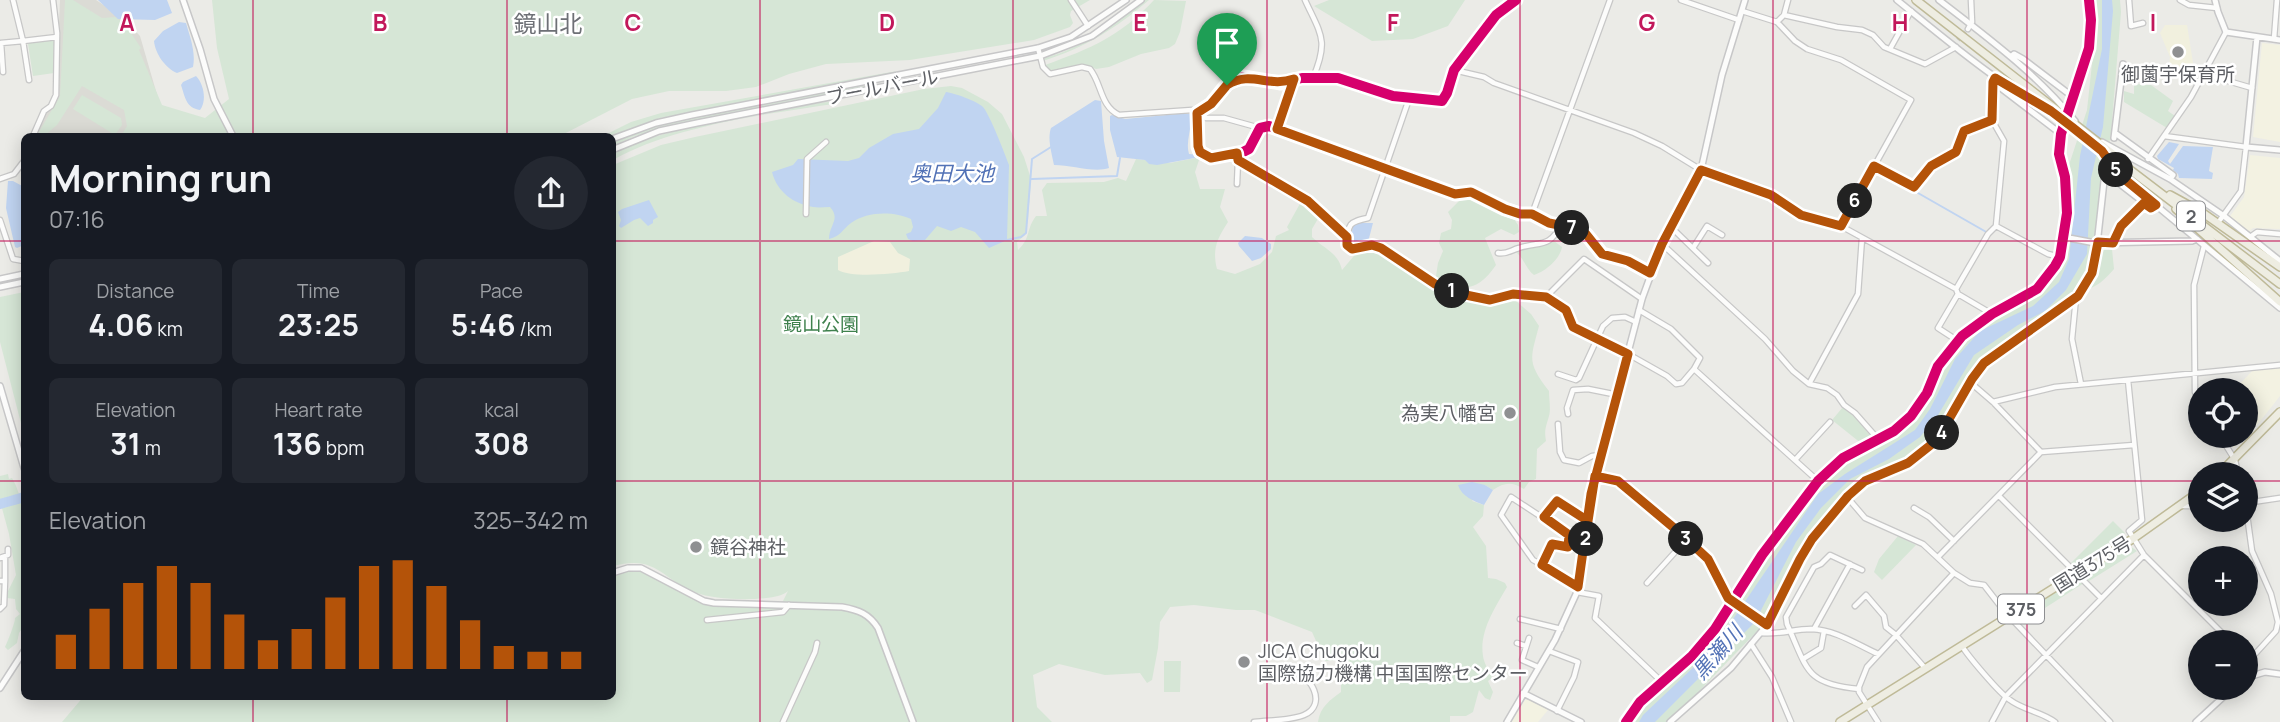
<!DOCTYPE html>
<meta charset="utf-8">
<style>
:root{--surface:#171b24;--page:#242831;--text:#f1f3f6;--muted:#9ea1a6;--accent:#b45309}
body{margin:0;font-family:Manrope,"Noto Sans JP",sans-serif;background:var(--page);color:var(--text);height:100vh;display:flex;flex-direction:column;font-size:26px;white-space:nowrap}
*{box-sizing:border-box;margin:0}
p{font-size:23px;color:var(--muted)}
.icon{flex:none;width:38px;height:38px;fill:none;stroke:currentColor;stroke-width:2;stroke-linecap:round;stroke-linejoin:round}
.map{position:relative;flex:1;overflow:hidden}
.details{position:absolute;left:21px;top:133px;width:595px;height:567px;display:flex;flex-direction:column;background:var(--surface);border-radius:10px;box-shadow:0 4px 18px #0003}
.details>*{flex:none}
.tools{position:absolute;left:2188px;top:378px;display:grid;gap:14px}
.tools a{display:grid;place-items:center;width:70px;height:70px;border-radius:50%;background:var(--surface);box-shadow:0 4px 18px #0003;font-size:35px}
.pin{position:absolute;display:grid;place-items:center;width:60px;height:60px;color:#fff;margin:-72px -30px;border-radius:50% 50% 50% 0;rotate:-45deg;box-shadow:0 0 7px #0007}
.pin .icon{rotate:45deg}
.km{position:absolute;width:35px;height:35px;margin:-18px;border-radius:50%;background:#222;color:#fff;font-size:19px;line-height:35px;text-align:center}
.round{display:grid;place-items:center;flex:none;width:74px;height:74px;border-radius:37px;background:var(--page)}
.overview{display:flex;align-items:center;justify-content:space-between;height:119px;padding:0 28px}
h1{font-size:38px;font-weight:700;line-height:52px}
.stats{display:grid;grid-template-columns:repeat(3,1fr);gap:10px;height:119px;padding:7px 28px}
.stats div{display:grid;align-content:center;border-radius:10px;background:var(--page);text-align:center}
.stats b{font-size:30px;font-weight:700}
.stats small{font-size:19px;font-weight:400}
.stats p{font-size:19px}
.chart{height:196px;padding:14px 28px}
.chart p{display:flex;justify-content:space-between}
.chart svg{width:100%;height:126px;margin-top:7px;stroke:var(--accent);stroke-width:6}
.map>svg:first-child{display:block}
.commercial{fill:#f3f2e2}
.education{fill:#dbdbd5}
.green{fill:#d6e6d6}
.sand{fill:#f1f0de}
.water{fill:#c0d4f1}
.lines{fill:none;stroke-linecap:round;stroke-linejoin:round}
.stream{stroke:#c0d4f1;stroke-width:2}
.river{stroke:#c0d4f1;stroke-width:10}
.street-tunnel{stroke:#c8c8c6;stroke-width:4.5;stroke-dasharray:4.5 2;stroke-linecap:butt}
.secondary-tunnel{stroke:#c8c8c6;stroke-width:5;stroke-dasharray:5 2.5;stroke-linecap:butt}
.street-casing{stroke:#c7c7c7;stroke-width:7}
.secondary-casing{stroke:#c7c7c8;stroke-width:8}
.highway-casing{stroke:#bfba98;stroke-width:10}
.street{stroke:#fcfcfb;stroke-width:4.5}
.secondary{stroke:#fcfcfb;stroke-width:5}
.highway{stroke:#eeede2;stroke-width:7}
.cycleway-casing{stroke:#fff;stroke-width:15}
.cycleway{stroke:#d6006c;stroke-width:10}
.route-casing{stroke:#fff;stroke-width:14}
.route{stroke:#b45309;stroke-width:9}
.grid{fill:none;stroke:#c2185b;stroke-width:2;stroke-opacity:0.55}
.poi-dot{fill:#8f9092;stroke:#fff;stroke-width:2.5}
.labels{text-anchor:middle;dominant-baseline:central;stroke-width:5;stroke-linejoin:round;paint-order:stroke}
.shield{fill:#fff;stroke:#8e8f92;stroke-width:2}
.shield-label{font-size:18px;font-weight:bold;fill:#5d5f64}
.poi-label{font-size:19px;fill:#5d5f64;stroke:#fff;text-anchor:start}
.street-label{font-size:19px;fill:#5d5f64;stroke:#fff}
.park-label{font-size:19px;fill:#3f814d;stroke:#fff}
.water-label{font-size:21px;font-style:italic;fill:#5272b6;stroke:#fff}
.quarter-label{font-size:23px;fill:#6e7076;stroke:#fff}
.grid-label{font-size:23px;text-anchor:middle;font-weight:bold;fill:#c2185b;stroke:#fff;stroke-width:5;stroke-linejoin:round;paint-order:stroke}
</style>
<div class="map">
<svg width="2280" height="722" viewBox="0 0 2280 722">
<rect width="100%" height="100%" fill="#ebebe7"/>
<!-- commercial -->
<path class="commercial" d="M2262,43L2280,45V142L2253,137Z
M2250,155L2280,158V229L2253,228L2248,232L2228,219L2244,197Z
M2280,367V396L2258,424L2234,448L2224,436H2245V390H2234L2254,369Z
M1525,700H1529L1548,710L1538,722H1512Z"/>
<!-- education -->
<path class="education" d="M60,0H96L123,18L140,36L169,136H33L37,125L56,95Z"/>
<!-- green -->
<path class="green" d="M65,0H73L102,18L115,17L125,24L141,48L139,50L162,105L205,118L229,99L217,48L212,0H1090L1071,11L1070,15L1073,23L1070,27L1034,40L910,60L826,64L789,74L756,87L726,91H669L632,99L560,136H121L127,126L124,110L82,86L57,125L44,136H42L39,132L60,96Z
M1145,0H1149C1115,29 1086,47 1043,61L1045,58C1084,47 1114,25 1145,0Z
M1154,0L1186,1L1180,32L1175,44L1169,48L1141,54L1109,67L1096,69L1087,65L1054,72L1047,69L1045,65C1092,48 1119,37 1154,0Z
M1329,0H1465L1448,26L1413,39L1372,41L1314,6Z
M2094,0H2120L2121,12L2111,133L2098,212L2096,254L2073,297L1988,353L1956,409L1912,454L1885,471L1863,480L1847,497L1800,559L1767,621L1705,685L1672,722H1628L1656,687L1707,639L1760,569L1803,499L1858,454L1905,426L1938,366L1973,326L2051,283L2069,239V165L2087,110L2095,36Z
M56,39L54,73L33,76L28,44L30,41Z
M897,71L881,77L660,118L611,136H603L631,122L661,113Z
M2134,84L2151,85L2173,101L2168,111L2175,116L2167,128L2124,102V91L2134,94Z
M873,86L664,127L635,136L613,146V143C666,118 726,113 783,101C812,95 843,85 873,86Z
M951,86L962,88L988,102L1002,114L1024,157L1031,179L1028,219L1025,235L1017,242L1018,250C1031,238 1026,229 1036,216H1047L1042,190L1047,183L1104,182L1118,178L1126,181L1136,159L1170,163L1200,157L1195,172L1200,189H1225L1220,207L1228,222C1217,239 1212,249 1217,269L1235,274L1260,264L1272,252L1276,236L1289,230L1287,227L1302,200L1319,217L1312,229V237C1324,249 1338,252 1342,270L1359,250L1374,249L1446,293L1489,305L1515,300L1531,314L1539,326C1530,360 1527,362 1549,391C1549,399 1551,409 1549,416C1546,427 1544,430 1546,441L1537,449L1536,479L1529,482L1524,489C1512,482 1505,482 1493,490L1485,485L1472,501L1484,505L1483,516L1473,527L1486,546L1488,578L1496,579L1505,583L1507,587C1495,608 1479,631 1483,656C1484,663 1489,671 1492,678L1488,681L1493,692L1490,700L1485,698L1479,690L1473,712L1466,716H1450V722H1318C1320,707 1330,700 1341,692V678L1337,660L1325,661L1312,632L1255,610H1236L1194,605L1170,607L1160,622L1158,648L1152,680L1147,683L1140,673L1105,675L1059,664L1033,675L1037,707L1052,722H62L84,696H612L613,573L641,568L704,601L781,605L788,591C776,603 714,600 697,593C662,580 657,554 613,566V165L661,145L695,137L924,89Z
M82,95L121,118L122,125L115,135L73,109Z
M839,101V103C769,114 674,125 613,160V153C661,129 713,124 765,114C790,109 814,102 839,101Z
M1467,197L1474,198L1514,219L1518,225L1519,232L1514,235L1501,229L1485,238L1496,265C1475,295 1463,289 1432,279L1436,276L1438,263L1443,251L1439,243L1441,233L1451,229L1452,220L1448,212L1459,201Z
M1554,241L1562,247C1560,259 1546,271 1534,275C1527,270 1524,259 1517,253L1520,249L1540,247Z
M2112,249L2114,269C2106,278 2096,289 2084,289L2098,250Z
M24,292V435L0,342V297Z
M1843,407L1856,418L1873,439L1862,444L1832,420Z
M8,474L9,479L12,478C33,513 24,584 24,626L19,633L17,643L8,650L5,647C8,641 15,623 15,618L20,614L16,609L15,599L7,598L6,595L16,575L9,534L0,501V476Z
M2113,521L2125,533L2073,565L2071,563Z
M1898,536L1916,545L1882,580L1874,572L1879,559Z
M2130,546L2137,551L2089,581L2085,577V573Z
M2077,578L2084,583L2020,624L2016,616Z
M1164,661H1181L1180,692H1164Z"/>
<!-- sand -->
<path class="sand" d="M2165,25H2187L2194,69L2169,70L2170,57L2160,33Z
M874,241L890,242L898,253L910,259L909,271C892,274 852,278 838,270V257Z"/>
<!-- water -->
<path class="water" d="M98,0H167L172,13L155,20L118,19Z
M2102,0H2112L2113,11L2103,127L2091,178L2087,254L2066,290L2045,311L2018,325L1974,355L1938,415L1920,437L1889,459L1850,479L1821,508L1796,542L1755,622L1655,722H1639L1643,715L1699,662L1729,625L1818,494L1845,474L1915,430L1930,409L1955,359L1980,331L2033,306L2059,282L2069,259L2080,156L2102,49Z
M179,22L186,23C190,37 196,52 193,67L177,73C165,68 155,53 154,41L163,31Z
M196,76C204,84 207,101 200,110C186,108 185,97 181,85L183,82Z
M946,92C954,93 977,101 983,107C990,115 1005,154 1009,165L1007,240L989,248L975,232L961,227L951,231L937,226L925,240L913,241L908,239L906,234L911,232L913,227L911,219C894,211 867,211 851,223C842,230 841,236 829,239C829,225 841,219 830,207C824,207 819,208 813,207C794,204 777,192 772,172L793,165L798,159L848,161L859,158L869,148L893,134L919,129L938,108Z
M1095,100L1101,101L1104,141L1109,168C1094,173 1072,165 1054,165C1052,154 1047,139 1051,128Z
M1177,114H1190C1193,128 1185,141 1189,154L1201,155L1200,157L1157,165L1149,164L1145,160L1117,157L1110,130V116L1112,115L1125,119Z
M2169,142L2179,144L2168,161L2170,164L2183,146L2213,147L2209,171L2213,173L2212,179L2179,178L2178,174L2173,170L2174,168L2158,159L2157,156Z
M8,181H13L24,187V245L17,248L15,247L6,208Z
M649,200L658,217L653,220V223L648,226L640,218L634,220L621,228L619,226L621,220L618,212L622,209Z
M1356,223H1373L1368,242L1361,246L1350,244L1353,226Z
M1245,236L1262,238L1271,244V249L1261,258L1252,261L1239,246L1238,243Z
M1472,482L1485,485L1493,490L1484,505C1474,501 1462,497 1458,485Z"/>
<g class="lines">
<!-- stream -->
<path class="stream" d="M1883,173L1988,233
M1032,179L1117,176L1120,158
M1007,240L1021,237L1026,233L1032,159L1051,147"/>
<!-- river -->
<path class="river" d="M0,504C9,501 16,500 24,497"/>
<!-- street-tunnel -->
<path class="street-tunnel" d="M1958,40L1968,29"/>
<!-- secondary-tunnel -->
<path class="secondary-tunnel" d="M2062,131L2071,101"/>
<!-- street casing -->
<g class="street-casing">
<path id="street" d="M13,0L23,41L57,37
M1071,0L1088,26
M1305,0C1321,35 1329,40 1313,78
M1516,0L1496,15L1454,70L1447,93L1442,101L1393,96L1338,78H1302L1281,83L1243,77L1228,83L1211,104L1197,113L1198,147L1200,152L1211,158L1243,152L1249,149L1260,128L1269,126L1455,194L1471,192L1505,209L1520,214H1532L1549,223L1578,229L1586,234L1602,254L1628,261L1650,273
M1681,0L1739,20
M2129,0L2131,26L2143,23
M2180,0L2189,5L2217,8
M1742,11L1777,22L1795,41L1807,49L1841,60L1911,100L1841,226
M1784,15L1788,0
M1777,22L1784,15L1837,27L1862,30L1873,35L1884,47L1925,64L1956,47
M1968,29L1972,22L1971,0
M2274,39L2277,0
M1038,48L1043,67L1050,74L1082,67L1090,69C1102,84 1100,106 1119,115L1192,110L1206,118H1224L1260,128
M1890,49L1911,11
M1454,70L1484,77L1494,83L1634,133L1662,146L1701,170L1771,195L1801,215L1841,226L1956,289L1958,294L1992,314
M3,72L1,43L23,41L29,80
M2204,74L2252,88
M1409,99L1368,218C1349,222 1348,223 1347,245L1352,249L1372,245L1381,248L1435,284L1461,294L1490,300L1513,294L1546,297L1566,310L1573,327L1628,354L1667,376L1676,384L1682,383L1694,369
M1277,129L1294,80
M33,136L44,111L51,106L56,95L57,33L53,0
M2164,136L2246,147L2241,191L2220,220
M1237,153L1238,160L1308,201L1347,237
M2148,159L2191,97L2226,32
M1874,166L1914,187L1931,166L1956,152L1964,131L1992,120
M0,179L14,174L24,161
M1237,184L1238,160
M806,214L807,159L826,142
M1532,214L1610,0
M0,220L13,259L24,261
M1996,226L2048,254L2060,257
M1671,227L1708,263
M2250,237L2257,232L2280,234
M2114,243L2121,226L2144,203
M1662,244L1765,339L1793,371L1809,384L1827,388L1837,395L1844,405L1855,413L1878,439
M1693,248L1707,226L1722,235
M1498,253C1506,255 1511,250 1519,248C1539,241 1549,249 1561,225
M1956,289L1988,234L1996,226L2004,141L1992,120L1993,82
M1958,294L1938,328L1958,341
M1546,297L1584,259L1642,299
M2076,298L2072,339L2081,384
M1639,310L1671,329L1700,358L1694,369L1818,481
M1558,374L1576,380L1579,378L1603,326L1612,318L1625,317L1636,322
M2128,380L2142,520L2129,531L2144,555L2231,642
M1809,384L1858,294L1862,238
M1993,402L2055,387L2280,365
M2200,406L2195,392L2194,285L2204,246
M1568,414L1567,408L1573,390L1588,389L1618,395
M1558,424L1560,452L1564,460L1579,463L1592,456L1601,455
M2220,436L2235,460L2238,474
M2041,452L2134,445
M1795,460L1830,422
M1596,476L1618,481L1680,533L1708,559L1728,598L1767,625
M1999,496L2101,598
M1847,497L1865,518L1923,544L1954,573L1970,583L1984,585L2005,612L2110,722
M2245,500L2252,551L2271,594L2278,622L2276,631L2245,665
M2246,503L2280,498
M2181,506H2200
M1914,508L1929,517L1954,541
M1544,517L1557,501L1588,521
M1939,556L2041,452L1993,402L1971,383
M0,558L8,555V549
M1542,565L1552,544L1568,547L1569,535L1511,497L1501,515L1533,560L1561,575L1578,587
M0,581H5L4,605L0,609
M5,581V557
M1647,583L1686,540
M1577,592L1599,596L1595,618L1662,682
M1855,606L1866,595L1884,616L1886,627L1896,635L1925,668
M1520,619L1561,629
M707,620L783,612L789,605
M1814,629L1850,564
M1761,633C1780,635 1793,629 1811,629C1836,630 1856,644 1878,654
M1529,638L1522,660L1538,667
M1517,643L1526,646
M1751,644L1772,677L1791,722
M1962,646C1968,656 2000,694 2010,700C2023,710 2042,712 2055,722
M1549,651L1578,662L1574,677L1557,711
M1803,659L1821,648L1824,631
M1859,689C1805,684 1808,670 1787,624L1786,617L1814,567L1821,564L1830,555L1862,570
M2220,697L2228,688
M783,722L815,652L817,643
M1254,722C1269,720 1290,721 1304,715C1328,705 1311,673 1291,672
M1878,722L1859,692V687L1867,667L1954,573
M1992,722L2006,696L2144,555"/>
</g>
<!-- secondary casing -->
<g class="secondary-casing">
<path id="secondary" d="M183,0L200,49L214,99L233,136
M1897,0C1929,26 1961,53 1995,77C2033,105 2094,130 2117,173L2280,308
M1939,0C1987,37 2037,74 2075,121
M2215,0L2218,12L2226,32L2280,40
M2257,37L2246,147L2280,150
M2012,56L2014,54L2023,59L2073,97
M1993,82L2061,134
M2071,101C2085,69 2094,35 2089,0
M2115,133L2173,175L2170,179
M2114,138L2123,64
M612,139L656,123L692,115L1038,48L1071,37L1126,0
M2102,142L2170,179L2224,216L2280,261
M612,150L659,131L697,123L1040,56L1092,36L1141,0
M2105,179L2111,177L2151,208L2156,205
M2064,237L2095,243L2192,241L2197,239
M0,279L24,274
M0,287L24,282
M0,386L24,468
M612,573L628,568H641L704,601L714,603L842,607C859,610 869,614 878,628L913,722
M2245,678L2265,672L2280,674
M0,688L24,651
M1523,693L1581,722
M1507,722L1555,640L1577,592L1586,546L1591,494L1642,299L1662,244L1701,170L1722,75L1745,0
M1626,722C1648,686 1688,663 1714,630C1753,582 1775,522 1821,479C1829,471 1836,463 1845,457C1867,442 1894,436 1912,415C1924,401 1929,385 1937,369C1943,357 1954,344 1963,335C1995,304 2035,303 2057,261C2068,242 2070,198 2065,177C2061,162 2056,146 2062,131
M1670,722L1731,668L1767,625L1800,559L1812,539L1848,496L1865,481L1908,463L1924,453L1937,440L1948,424L1972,379L1984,363L2078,296L2092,273L2096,254L2105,172
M2196,722L2233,688"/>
</g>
<!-- highway casing -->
<g class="highway-casing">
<path id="highway" d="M1916,0L2118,158L2125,166L2280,284
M2170,195L2203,213L2280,267
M2176,209L2280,302
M2219,474L2280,412
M1840,722L2134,538L2200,491"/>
</g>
<!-- street -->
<use href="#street" class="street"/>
<!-- secondary -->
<use href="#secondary" class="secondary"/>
<!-- highway -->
<use href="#highway" class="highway"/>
<!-- cycleway casing -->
<g class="cycleway-casing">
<path id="cycleway" d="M1516,0L1496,15L1454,70L1447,93L1442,101L1393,96L1338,78H1302L1281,83L1243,77L1228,83L1211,104L1197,113L1198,147L1200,152L1211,158L1243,152L1249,149L1260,128L1269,126L1455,194L1471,192L1505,209L1520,214H1532L1549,223L1578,229L1586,234L1602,254L1628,261L1650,273
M1626,722L1640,702L1692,656L1715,629L1762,555L1818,481L1843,458L1894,431L1911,416L1927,393L1938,366L1962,336L1992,314L2037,289L2055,266L2060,257L2067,213L2065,177L2059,154L2061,134L2089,48L2091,20L2089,0"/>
</g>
<!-- cycleway -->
<use href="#cycleway" class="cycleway"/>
</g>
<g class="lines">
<!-- route casing -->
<g class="route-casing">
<path id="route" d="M1227,85L1211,104L1197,113L1198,146L1200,152L1211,158L1237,153L1238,160L1308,201L1347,237V245L1352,249L1372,245L1381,248L1435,284L1461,294L1490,300L1513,294L1546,297L1566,310L1573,327L1628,354L1591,494L1578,587L1542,565L1552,544L1568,547L1569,535L1544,517L1557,501L1588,521L1595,476L1618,481L1680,533L1708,559L1728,598L1767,625L1800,559L1812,539L1848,496L1865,481L1908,463L1937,440L1972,379L1984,363L2078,296L2092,273L2098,242L2113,243L2121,226L2144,203L2151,208L2156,205L2117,173L2102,151L2072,127L2051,111L1995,78L1993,82L1992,120L1964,131L1956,152L1931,166L1914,187L1874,166L1841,226L1801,215L1771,195L1701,170L1662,244L1650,273L1628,261L1602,254L1586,234L1578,229L1549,223L1532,214H1520L1505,209L1471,192L1455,194L1277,129L1294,79C1268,88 1251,70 1227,85"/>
</g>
<!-- route -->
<use href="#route" class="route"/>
</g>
<!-- grid -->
<path class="grid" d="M253,0V136M507,0V136M760,0V722M1013,0V722M1267,0V722M1520,0V722M1773,0V722M2027,0V722M0,241H24M612,241H2280M0,481H24M612,481H2200M2245,481H2280M253,696V722M507,696V722"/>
<!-- markers -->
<g class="poi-dot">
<circle cx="2178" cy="52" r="7"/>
<circle cx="1510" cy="413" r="7"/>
<circle cx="696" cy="547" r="7"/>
<circle cx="1244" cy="662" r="7"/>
</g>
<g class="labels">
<!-- shield labels -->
<g class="shield">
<rect x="2177" y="201.5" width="28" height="29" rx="5"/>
<rect x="1998" y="594.5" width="46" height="29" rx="5"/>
</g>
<g class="shield-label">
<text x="2191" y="216">2</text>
<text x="2021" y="609">375</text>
</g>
<!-- poi labels -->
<g class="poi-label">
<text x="2178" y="74" text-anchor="middle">御薗宇保育所</text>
<text x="1496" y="413" text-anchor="end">為実八幡宮</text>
<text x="710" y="547">鏡谷神社</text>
<text x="1258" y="651">JICA Chugoku<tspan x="1258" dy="22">国際協力機構 中国国際センター</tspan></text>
</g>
<!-- street labels -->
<g class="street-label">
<text transform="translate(882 87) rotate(-11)">ブールバール</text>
<text transform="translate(2092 564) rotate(-32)">国道375号</text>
</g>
<!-- park labels -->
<g class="park-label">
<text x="821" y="324">鏡山公園</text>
</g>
<!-- water labels -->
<g class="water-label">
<text x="952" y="173">奥田大池</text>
<text transform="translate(1717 652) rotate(-49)">黒瀬川</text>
</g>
<!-- quarter labels -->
<g class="quarter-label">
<text x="548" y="23">鏡山北</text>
</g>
</g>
<g class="grid-label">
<text x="127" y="31">A</text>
<text x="380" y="31">B</text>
<text x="633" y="31">C</text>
<text x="887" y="31">D</text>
<text x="1140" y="31">E</text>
<text x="1393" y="31">F</text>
<text x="1647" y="31">G</text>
<text x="1900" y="31">H</text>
<text x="2153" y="31">I</text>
</g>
</svg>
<div class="tools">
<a><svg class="icon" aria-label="locate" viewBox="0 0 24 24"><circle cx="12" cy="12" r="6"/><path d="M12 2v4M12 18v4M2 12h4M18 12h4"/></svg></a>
<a><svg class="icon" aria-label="layers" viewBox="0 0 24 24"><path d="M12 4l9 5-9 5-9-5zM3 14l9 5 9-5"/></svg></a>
<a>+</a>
<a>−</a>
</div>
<div class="pin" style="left:1227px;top:85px;background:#1e9e55"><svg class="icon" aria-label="arrive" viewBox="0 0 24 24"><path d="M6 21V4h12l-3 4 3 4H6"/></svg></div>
<b class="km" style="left:1452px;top:291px">1</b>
<b class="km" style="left:1586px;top:539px">2</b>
<b class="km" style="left:1686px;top:539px">3</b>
<b class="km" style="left:1942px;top:433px">4</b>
<b class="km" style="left:2116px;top:170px">5</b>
<b class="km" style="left:1855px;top:201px">6</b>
<b class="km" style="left:1572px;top:228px">7</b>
<section class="details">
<div class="overview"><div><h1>Morning run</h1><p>07:16</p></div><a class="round"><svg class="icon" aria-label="share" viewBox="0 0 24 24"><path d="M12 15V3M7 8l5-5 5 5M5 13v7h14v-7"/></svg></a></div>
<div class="stats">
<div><p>Distance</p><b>4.06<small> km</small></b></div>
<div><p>Time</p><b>23:25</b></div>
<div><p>Pace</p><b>5:46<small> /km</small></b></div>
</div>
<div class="stats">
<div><p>Elevation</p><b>31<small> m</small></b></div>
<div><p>Heart rate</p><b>136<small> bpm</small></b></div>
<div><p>kcal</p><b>308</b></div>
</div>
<div class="chart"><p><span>Elevation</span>325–342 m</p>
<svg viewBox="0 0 160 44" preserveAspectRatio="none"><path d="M5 44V32M15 44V23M25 44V14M35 44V8M45 44V14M55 44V25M65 44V34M75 44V30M85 44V19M95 44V8M105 44V6M115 44V15M125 44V27M135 44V36M145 44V38M155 44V38"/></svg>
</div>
</section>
</div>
